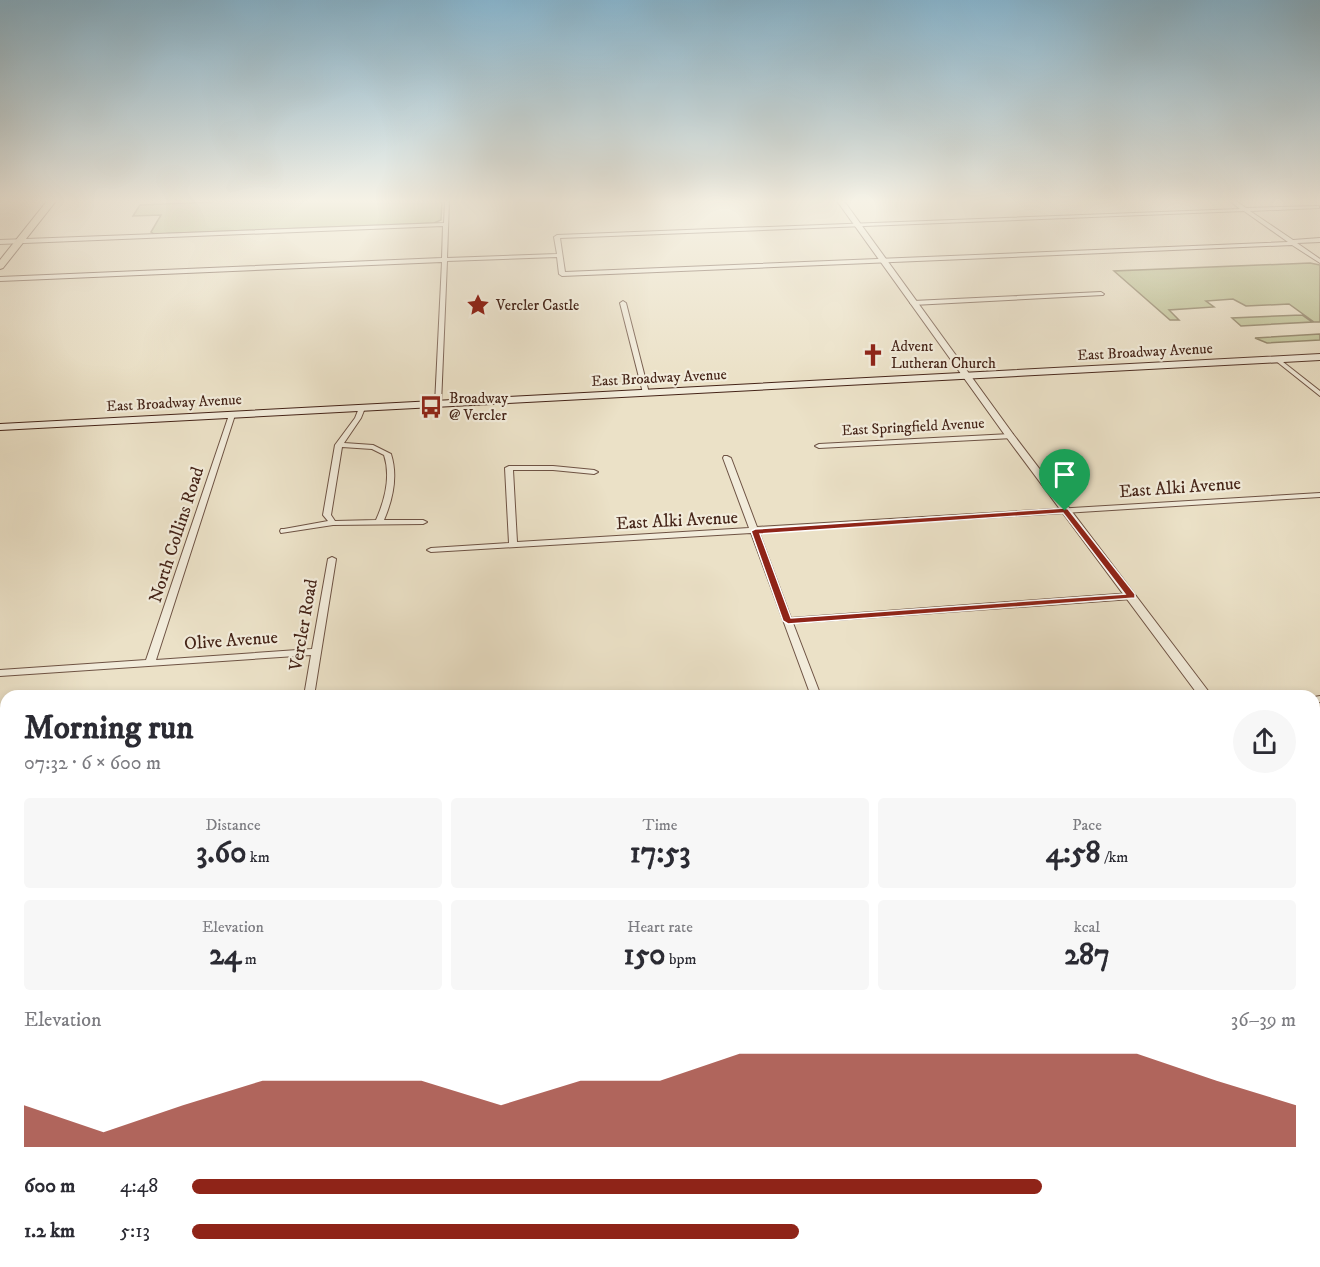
<!DOCTYPE html>
<meta charset="utf-8">
<style>
:root{--surface:#fff;--page:#f7f7f7;--text:#2b2b33;--muted:#7c7c81;--accent:#8f2418}
body{margin:0;font-family:"IM FELL DW Pica",serif;background:var(--page);color:var(--text);height:100vh;display:flex;flex-direction:column;font-size:22px;white-space:nowrap}
*{box-sizing:border-box;margin:0}
p{font-size:20px;color:var(--muted)}
.icon{flex:none;width:33px;height:33px;fill:none;stroke:currentColor;stroke-width:2;stroke-linecap:round;stroke-linejoin:round}
.map{position:relative;flex:1;overflow:hidden}
.sheet{position:absolute;left:0px;top:690px;width:1320px;height:578px;display:flex;flex-direction:column;background:var(--surface);border-radius:18px 18px 0 0;box-shadow:0 3px 9px #0003}
.sheet>*{flex:none}
.pin{position:absolute;display:grid;place-items:center;width:51px;height:51px;color:#fff;margin:-62px -26px;border-radius:50% 50% 50% 0;rotate:-45deg;box-shadow:0 0 6px #0007}
.pin .icon{rotate:45deg}
.round{display:grid;place-items:center;flex:none;width:63px;height:63px;border-radius:32px;background:var(--page)}
.headline{display:flex;align-items:center;justify-content:space-between;height:102px;padding:0 24px}
h1{font-size:33px;font-weight:800;line-height:45px}
.metrics{display:grid;grid-template-columns:repeat(3,1fr);gap:9px;height:102px;padding:6px 24px}
.metrics div{display:grid;align-content:center;border-radius:6px;background:var(--page);text-align:center}
.metrics b{font-size:30px;font-weight:800}
.metrics small{font-size:16px;font-weight:400}
.metrics p{font-size:16px}
.chart{height:168px;padding:12px 24px}
.chart p{display:flex;justify-content:space-between}
.chart svg{width:100%;height:108px;margin-top:6px;fill:var(--accent);opacity:.7}
ul{padding:0 24px;list-style:none;font-size:20px}
li{display:grid;grid-template-columns:96px 72px 1fr;align-items:center;height:45px}
li i{height:15px;border-radius:8px;background:var(--accent)}
.map>svg:first-child{display:block}
.green{fill:#bcc292;stroke:#807355;stroke-width:1.5}
.lines{fill:none;stroke-linecap:round;stroke-linejoin:round}
.minor-casing{stroke:#6e5344;stroke-width:2}
.tertiary-casing{stroke:#6e5344;stroke-width:2}
.secondary-casing{stroke:#452418;stroke-width:2}
.primary-casing{stroke:#452418;stroke-width:2}
.minor{fill:#f2ecdb;fill-rule:evenodd}
.tertiary{fill:#f2ecdb;fill-rule:evenodd}
.secondary{fill:#f2ecdb;fill-rule:evenodd}
.primary{fill:#ebe1c7;fill-rule:evenodd}
.route{fill:#8f2418;stroke:#fff;stroke-width:1.5;fill-rule:evenodd}
.labels{text-anchor:middle;dominant-baseline:central;stroke-width:4.5;stroke-linejoin:round;paint-order:stroke}
.far-poi-label{font-size:15px;fill:#452418;stroke:#f2ecdb;text-anchor:start}
.far-street-label{font-size:15px;fill:#452418;stroke:#f2ecdb}
.street-label{font-size:18px;fill:#452418;stroke:#f2ecdb}
</style>
<div class="map">
<svg width="1320" height="1267" viewBox="0 0 1320 1267">
<rect width="100%" height="100%" fill="#ebe1c7"/>
<filter id="stains"><feTurbulence type="fractalNoise" baseFrequency=".00333" numOctaves="4"/><feColorMatrix values="0 0 0 0 .2 0 0 0 0 .09 0 0 0 0 .02 0 0 0 .5 -.17"/></filter>
<radialGradient id="worn" r=".72"><stop offset=".6" stop-color="#630" stop-opacity="0"/><stop offset="1" stop-color="#630" stop-opacity=".3"/></radialGradient>
<!-- green -->
<path class="green" d="M235,201H442L441,220L434,223L154,234L151,232L161,215L133,216L140,205Z
M1310,263L1320,265V322H1314L1289,304L1246,306L1233,299L1206,301L1214,307L1169,310L1179,320H1170L1114,271Z
M1302,315L1312,322L1241,326L1232,318Z
M1320,334V340L1267,343L1255,338Z
M587,1262H768V1264L736,1267H539Z"/>
<g class="lines">
<!-- minor casing -->
<g class="minor-casing">
<path id="minor" d="M445,201H449L447,258L557,254L554,237L557,235L1240,209L1230,201H1236L1246,208L1319,206V208L1250,211L1293,240L1320,238V242L1297,243L1320,259V263L1292,245L562,276L559,274L557,257L447,261L441,404L438,406L435,404L442,262L0,281V277L442,258L443,226L0,244V240L444,223ZM1244,211L1288,242L565,272L560,238Z
M1101,292L1104,294L1103,295L913,305L910,303L913,301Z
M623,301L626,303L649,393L648,394L646,395L643,393L620,303Z
M1278,358L1320,391V396L1276,361L1275,360Z
M362,406L365,408L361,418L344,443L373,445L391,454C398,476 393,499 384,520H423L427,522L423,524L333,525L281,533L280,531L281,529H284L328,521L323,515L335,445L355,418L359,408ZM342,447L372,449L384,455C391,476 385,500 376,520L335,521L331,515Z
M232,413L235,415L156,660L312,649L328,559L332,557L336,559L314,696H304L311,655L0,676V670L146,660L229,415Z
M1010,434H1013V438L819,448L815,446L819,444Z
M724,456H727L731,458L757,527L1320,493V497L759,532L791,618L1132,593L1136,596L1132,599L793,623L821,696H811L751,533L431,552L427,550L431,548L509,543L505,468L509,466H553L594,470L598,472L594,474L553,470H513L517,542L749,528L723,458Z
M1320,696V702L1314,703V697Z
M6,799V807L0,808V800Z
M1320,1039V1049L1314,1050V1040Z
M6,1175V1189L0,1190V1176Z"/>
</g>
<!-- tertiary casing -->
<g class="tertiary-casing">
<path id="tertiary" d="M837,201H844L1013,434L1212,696H1199L1007,438Z
M1314,842L1320,844V860L1314,858Z"/>
</g>
<!-- secondary casing -->
<g class="secondary-casing">
<path id="secondary" d="M1320,354V360L0,430V424Z"/>
</g>
<!-- primary casing -->
<g class="primary-casing">
<path id="primary" d="M47,201H56L3,268L0,269V260Z"/>
</g>
<!-- minor -->
<use href="#minor" class="minor"/>
<!-- tertiary -->
<use href="#tertiary" class="tertiary"/>
<!-- secondary -->
<use href="#secondary" class="secondary"/>
<!-- primary -->
<use href="#primary" class="primary"/>
</g>
<!-- sky -->
<linearGradient id="sky" x2="0" y2="1"><stop stop-color="#88b8d3"/><stop offset="0.53" stop-color="#f6f2e6"/><stop offset="1" stop-color="#f6f2e6" stop-opacity="0"/></linearGradient>
<rect width="1320" height="379" fill="url(#sky)"/>
<!-- route -->
<path class="route" d="M1065,508L1068,509L1135,594V598L788,624L783,621L751,531L755,529ZM1063,513L1125,594L791,618L760,534Z"/>
<!-- icons -->
<defs>
<g id="sight-bare" transform="scale(1.8)"><path d="M0-6L1.8-2.2L6-1.7L2.9 1.2L3.7 5.4L0 3.3L-3.7 5.4L-2.9 1.2L-6-1.7L-1.8-2.2Z" fill="#8f2418" stroke="#f2ecdb" stroke-width="2.5" paint-order="stroke"/></g>
<g id="church-bare" transform="scale(1.8)"><path d="M-1.2-6h2.4v3.5h3.3v2.4h-3.3V6h-2.4V-.1h-3.3v-2.4h3.3Z" fill="#8f2418" stroke="#f2ecdb" stroke-width="2.5" paint-order="stroke"/></g>
<g id="bus-bare" transform="scale(1.8)"><path d="M-5-6H5V4H4V6H2V4H-2V6H-4V4H-5ZM-3.5-4V0h7V-4ZM-3.5 1.2v1.5H-2V1.2ZM2 1.2v1.5H3.5V1.2Z" fill="#8f2418" stroke="#f2ecdb" stroke-width="2.5" paint-order="stroke"/></g>
</defs>
<g fill-rule="evenodd">
<use href="#sight-bare" x="478" y="305"/>
<use href="#church-bare" x="873" y="355"/>
<use href="#bus-bare" x="431" y="407"/>
</g>
<g class="labels">
<!-- far-poi labels -->
<g class="far-poi-label">
<text x="496" y="305">Vercler Castle</text>
<text x="891" y="346">Advent<tspan x="891" dy="17">Lutheran Church</tspan></text>
<text x="449" y="398">Broadway<tspan x="449" dy="17">@ Vercler</tspan></text>
</g>
<!-- far-street labels -->
<g class="far-street-label">
<text transform="translate(1145 352) rotate(-3)">East Broadway Avenue</text>
<text transform="translate(659 378) rotate(-3)">East Broadway Avenue</text>
<text transform="translate(174 403) rotate(-3)">East Broadway Avenue</text>
<text transform="translate(913 427) rotate(-3)">East Springfield Avenue</text>
</g>
<!-- street labels -->
<g class="street-label">
<text transform="translate(1180 488) rotate(-4)">East Alki Avenue</text>
<text transform="translate(677 521) rotate(-3)">East Alki Avenue</text>
<text transform="translate(177 535) rotate(-72)">North Collins Road</text>
<text transform="translate(304 625) rotate(-80)">Vercler Road</text>
<text transform="translate(231 641) rotate(-4)">Olive Avenue</text>
</g>
</g>
<rect width="100%" height="100%" filter="url(#stains)"/>
<rect width="100%" height="100%" fill="url(#worn)"/>
</svg>
<div class="pin" style="left:1065px;top:511px;background:#1e9e55"><svg class="icon" aria-label="arrive" viewBox="0 0 24 24"><path d="M6 21V4h12l-3 4 3 4H6"/></svg></div>
<section class="sheet">
<div class="headline"><div><h1>Morning run</h1><p>07:32 · 6 × 600 m</p></div><a class="round"><svg class="icon" aria-label="share" viewBox="0 0 24 24"><path d="M12 15V3M7 8l5-5 5 5M5 13v7h14v-7"/></svg></a></div>
<div class="metrics">
<div><p>Distance</p><b>3.60<small> km</small></b></div>
<div><p>Time</p><b>17:53</b></div>
<div><p>Pace</p><b>4:58<small> /km</small></b></div>
</div>
<div class="metrics">
<div><p>Elevation</p><b>24<small> m</small></b></div>
<div><p>Heart rate</p><b>150<small> bpm</small></b></div>
<div><p>kcal</p><b>287</b></div>
</div>
<div class="chart"><p><span>Elevation</span>36–39 m</p>
<svg viewBox="0 0 160 44" preserveAspectRatio="none"><path d="M0 44V27L10 38L20 27L30 17L40 17L50 17L60 27L70 17L80 17L90 6L100 6L110 6L120 6L130 6L140 6L150 17L160 27V44z"/></svg>
</div>
<ul>
<li><b>600 m</b>4:48<i style="width:77%"></i></li>
<li><b>1.2 km</b>5:13<i style="width:55%"></i></li>
</ul>
</section>
</div>
